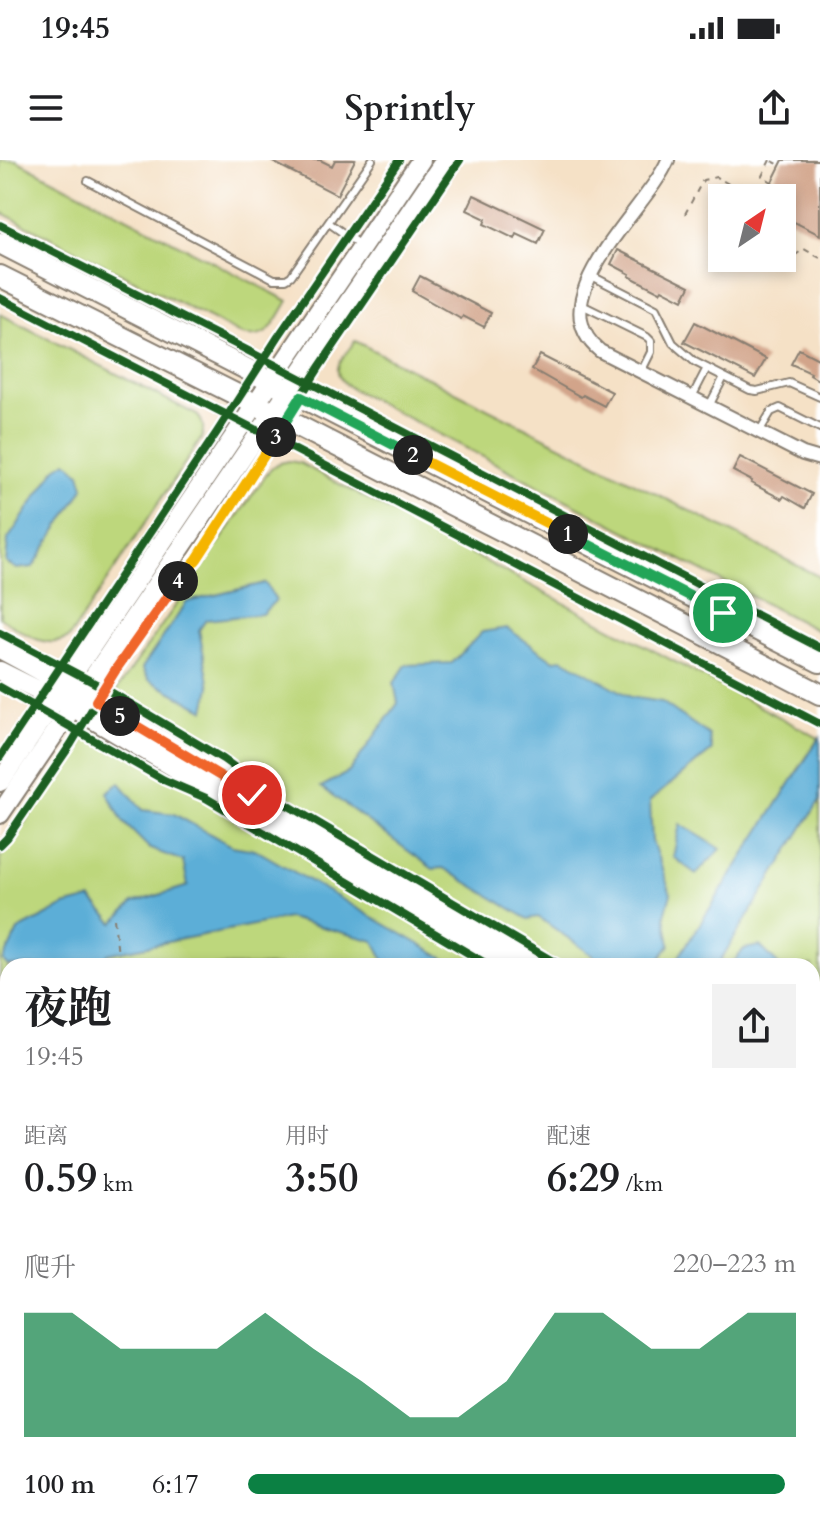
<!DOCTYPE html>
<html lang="zh">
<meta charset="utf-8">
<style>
:root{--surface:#fff;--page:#f2f2f2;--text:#202124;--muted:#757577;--accent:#0b8043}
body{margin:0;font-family:Cardo,"Noto Serif SC",serif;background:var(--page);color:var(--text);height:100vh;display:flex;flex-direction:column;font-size:30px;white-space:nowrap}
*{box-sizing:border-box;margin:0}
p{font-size:26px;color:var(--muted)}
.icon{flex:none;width:44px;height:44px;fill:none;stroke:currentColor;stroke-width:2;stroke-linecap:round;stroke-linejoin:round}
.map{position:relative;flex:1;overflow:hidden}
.side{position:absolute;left:0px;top:798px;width:820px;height:572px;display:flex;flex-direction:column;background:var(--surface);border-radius:24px 24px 0 0;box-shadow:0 4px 12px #0003}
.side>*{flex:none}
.needle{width:52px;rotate:35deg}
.tools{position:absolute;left:708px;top:24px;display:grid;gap:16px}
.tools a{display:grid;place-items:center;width:88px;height:88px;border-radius:0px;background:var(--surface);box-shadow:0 4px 12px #0003;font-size:40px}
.pin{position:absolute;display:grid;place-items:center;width:68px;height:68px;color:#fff;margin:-34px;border:4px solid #fff;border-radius:50%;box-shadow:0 2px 8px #0007}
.km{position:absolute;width:40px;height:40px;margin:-20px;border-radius:50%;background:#222;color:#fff;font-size:22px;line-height:40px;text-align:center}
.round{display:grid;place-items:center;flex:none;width:84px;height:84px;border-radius:0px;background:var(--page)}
.overview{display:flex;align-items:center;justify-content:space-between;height:136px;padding:0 24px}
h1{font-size:44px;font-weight:700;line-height:60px}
.figures{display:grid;grid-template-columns:repeat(3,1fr);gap:12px;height:136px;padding:8px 24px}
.figures div{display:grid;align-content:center}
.figures b{font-size:40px;font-weight:700}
.figures small{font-size:22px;font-weight:400}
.figures p{font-size:22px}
.chart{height:224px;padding:16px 24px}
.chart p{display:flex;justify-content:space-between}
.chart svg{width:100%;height:144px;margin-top:8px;fill:var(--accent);opacity:.7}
ul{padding:0 24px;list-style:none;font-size:26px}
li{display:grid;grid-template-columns:128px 96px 1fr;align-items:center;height:60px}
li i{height:20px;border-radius:10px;background:var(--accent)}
.status{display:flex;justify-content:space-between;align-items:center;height:56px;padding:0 40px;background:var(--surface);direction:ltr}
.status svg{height:22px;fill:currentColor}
header{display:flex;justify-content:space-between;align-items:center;height:104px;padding:0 24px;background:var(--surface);font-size:36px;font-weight:700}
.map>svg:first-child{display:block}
.green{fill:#bdd77c;stroke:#6c7a4c;stroke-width:2}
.forest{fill:#96b86c;stroke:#596a44;stroke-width:2}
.water{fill:#5baed7;stroke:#3c657a;stroke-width:2}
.building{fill:#d2a48a}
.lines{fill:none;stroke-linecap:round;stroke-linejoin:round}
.service-casing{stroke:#887e71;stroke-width:10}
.minor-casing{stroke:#887e71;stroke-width:16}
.tertiary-casing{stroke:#887e71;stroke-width:20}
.secondary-casing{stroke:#887e71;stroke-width:22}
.primary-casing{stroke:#887e71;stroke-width:24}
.path{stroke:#887e71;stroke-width:2;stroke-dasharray:6 6;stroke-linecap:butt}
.service{stroke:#fff;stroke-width:6}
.minor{stroke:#fff;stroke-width:12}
.tertiary{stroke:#fff;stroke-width:16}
.secondary{stroke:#fff;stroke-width:18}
.primary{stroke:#fff;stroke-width:20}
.cycleway-casing{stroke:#fff;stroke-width:13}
.cycleway{stroke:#1b5e20;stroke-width:8}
.split-1-casing{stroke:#fff;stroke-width:16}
.split-2-casing{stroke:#fff;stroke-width:16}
.split-3-casing{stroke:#fff;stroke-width:16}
.split-4-casing{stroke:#fff;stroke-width:16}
.split-5-casing{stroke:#fff;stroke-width:16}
.split-6-casing{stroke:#fff;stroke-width:16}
.split-1{stroke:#22a559;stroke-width:10}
.split-2{stroke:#f5b400;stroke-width:10}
.split-3{stroke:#22a559;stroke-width:10}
.split-4{stroke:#f5b400;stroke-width:10}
.split-5{stroke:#f0652b;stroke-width:10}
.split-6{stroke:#f0652b;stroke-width:10}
</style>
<div class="status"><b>19:45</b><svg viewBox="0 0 49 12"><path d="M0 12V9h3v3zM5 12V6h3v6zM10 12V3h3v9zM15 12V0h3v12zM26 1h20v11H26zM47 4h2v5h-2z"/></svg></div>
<header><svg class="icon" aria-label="menu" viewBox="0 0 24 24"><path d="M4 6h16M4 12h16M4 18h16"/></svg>Sprintly<svg class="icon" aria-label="share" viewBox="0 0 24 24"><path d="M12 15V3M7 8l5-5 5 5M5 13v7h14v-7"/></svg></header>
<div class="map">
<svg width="820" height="1370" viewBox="0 0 820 1370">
<rect width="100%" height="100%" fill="#fff"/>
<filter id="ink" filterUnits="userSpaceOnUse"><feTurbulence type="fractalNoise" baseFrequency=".0125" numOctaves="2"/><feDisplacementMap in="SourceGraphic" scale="16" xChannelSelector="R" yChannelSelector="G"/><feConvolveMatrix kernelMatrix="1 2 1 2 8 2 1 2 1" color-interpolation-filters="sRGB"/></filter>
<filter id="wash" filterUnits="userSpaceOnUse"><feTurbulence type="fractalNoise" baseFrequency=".006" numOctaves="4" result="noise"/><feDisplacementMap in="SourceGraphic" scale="32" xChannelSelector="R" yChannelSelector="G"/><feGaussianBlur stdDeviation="1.8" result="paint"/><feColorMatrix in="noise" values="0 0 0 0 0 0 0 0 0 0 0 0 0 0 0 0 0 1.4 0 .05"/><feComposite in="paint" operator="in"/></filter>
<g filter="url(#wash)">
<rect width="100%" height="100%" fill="#f5e1c6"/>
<!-- green -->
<path class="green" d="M0,0H16L288,141C275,161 270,182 242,175L0,52Z
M0,154L197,255C204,262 205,269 201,279L69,478C42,491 23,471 0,458Z
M355,181L820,417V472L352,229C326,212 341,201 355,181Z
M289,301L300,303L819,578L798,610L820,622V1261L812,1256V806H8V822L0,817V698L271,308L280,303Z
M352,1362H450L458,1370H346Z"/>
<!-- forest -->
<path class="forest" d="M812,1258L820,1262V1315L812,1317Z"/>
<!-- water -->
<path class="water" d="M67,301L80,313L84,327L33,407L17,409L6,403L8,379L56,308Z
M265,423L276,440L262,454L206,460L199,470L210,527L205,550L149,520L142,508L187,442Z
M507,468L553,500L563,499L631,537L662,542L709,575L712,590L650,641L652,681L671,734L665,755L670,785L655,806H608L538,757L528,759L443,708L433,709L321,627L349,612L398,543L394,523L406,505L452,503L482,472Z
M820,577V640L717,806H673Z
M120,623L143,650L174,654L232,686L256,690L457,806H388L386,804L374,781L288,758L108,794L101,806H8L3,801L18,770L64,746L91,739L114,763L133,743L188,726L183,701L150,689L123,662L107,632Z
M680,664L721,689L696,714L673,697Z
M760,786L780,806H730L744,789Z
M812,844L820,870V931L812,927Z
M0,853L8,857V923L0,914Z
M812,1129L817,1130L820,1138V1255L812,1251Z
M820,1315V1370H554C540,1363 530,1368 516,1370C497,1370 477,1370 458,1370L450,1362H812V1317Z"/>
<g id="blocks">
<!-- building -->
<path class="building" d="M269,0H320L332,6L335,0H355L337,35Z
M783,0H820V75L782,56V38H764Z
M474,35L545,69L538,84L517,74L515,79L484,64L486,59L467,50Z
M618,90L690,126L683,140L662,129L660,132L629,116L630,114L611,104Z
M420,116L491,153L484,167L463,156L461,159L412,131Z
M695,162L766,199L755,218L684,182Z
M799,189L818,199L820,195V221L810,215L811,213L791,204Z
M540,195L612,232L604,246L583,235L581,237L532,209Z
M740,297L812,334L805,348L784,336L782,339L751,323L752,321L733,311Z"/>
</g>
</g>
<g filter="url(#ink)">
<use href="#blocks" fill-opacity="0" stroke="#887e71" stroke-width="2"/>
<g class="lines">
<!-- service casing -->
<g class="service-casing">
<path id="service" d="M88,21L274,119H286L291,116L372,0
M329,63L360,85
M590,115L656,149L673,183L695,202L750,230L757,231L789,223L820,237
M582,145L647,177L651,181V192L641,212
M692,237L707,208
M709,246L724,217
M759,272L771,252L780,248L820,268
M0,1239L8,1242"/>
</g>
<!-- minor casing -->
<g class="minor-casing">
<path id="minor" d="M668,0C647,50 536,139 600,191L803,294L820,299
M0,959L8,964
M0,1161L8,1165
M0,1194L8,1179
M9,1362L25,1370"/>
</g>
<!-- tertiary casing -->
<g class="tertiary-casing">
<path id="tertiary" d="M0,1277L8,1281
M175,1362L191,1370"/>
</g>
<!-- secondary casing -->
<g class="secondary-casing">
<path id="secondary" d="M0,489L96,541L541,806
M0,511L72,547L510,806
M0,622L421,0
M0,654L445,0
M812,965L820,970
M812,984L820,988"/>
</g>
<!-- primary casing -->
<g class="primary-casing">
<path id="primary" d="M0,83L820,502
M0,116L273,253L820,534"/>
</g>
<!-- path -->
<path class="path" d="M770,0L762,16L772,22
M772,1L780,5
M685,54L703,20L716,17L747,34L748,38
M782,95L797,94L804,89L820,98
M114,759L118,795"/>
<!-- service -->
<use href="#service" class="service"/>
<!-- minor -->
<use href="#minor" class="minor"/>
<!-- tertiary -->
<use href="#tertiary" class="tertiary"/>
<!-- secondary -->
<use href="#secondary" class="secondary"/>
<!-- primary -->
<use href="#primary" class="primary"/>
<!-- cycleway casing -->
<g class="cycleway-casing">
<path id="cycleway" d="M0,65L237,185L820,488
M0,138L305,295L820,564
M0,473L104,528L223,599L284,643L561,806
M0,527L164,620L206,638L490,806
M0,597L217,272L278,177L399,0
M0,685L7,678L71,584L116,509L170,429L197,399L320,206L460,0"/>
</g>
<!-- cycleway -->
<use href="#cycleway" class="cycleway"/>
</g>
</g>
<g class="lines" filter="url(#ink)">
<!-- split-1 casing -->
<g class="split-1-casing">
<path id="split-1" d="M568,374L723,453"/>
</g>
<!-- split-2 casing -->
<g class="split-2-casing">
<path id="split-2" d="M413,295L568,374"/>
</g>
<!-- split-3 casing -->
<g class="split-3-casing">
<path id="split-3" d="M276,277L301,237L413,295"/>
</g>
<!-- split-4 casing -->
<g class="split-4-casing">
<path id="split-4" d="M178,421L197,399L276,277"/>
</g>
<!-- split-5 casing -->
<g class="split-5-casing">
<path id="split-5" d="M120,556L96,541L116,509L178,421"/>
</g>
<!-- split-6 casing -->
<g class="split-6-casing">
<path id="split-6" d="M120,556L252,635"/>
</g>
<!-- split-1 -->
<use href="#split-1" class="split-1"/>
<!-- split-2 -->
<use href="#split-2" class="split-2"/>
<!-- split-3 -->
<use href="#split-3" class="split-3"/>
<!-- split-4 -->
<use href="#split-4" class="split-4"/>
<!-- split-5 -->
<use href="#split-5" class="split-5"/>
<!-- split-6 -->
<use href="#split-6" class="split-6"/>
</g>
</svg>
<div class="tools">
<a><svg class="needle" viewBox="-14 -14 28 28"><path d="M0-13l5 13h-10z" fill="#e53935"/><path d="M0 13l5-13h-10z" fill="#757577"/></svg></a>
</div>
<div class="pin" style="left:723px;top:453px;background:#1e9e55"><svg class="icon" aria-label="arrive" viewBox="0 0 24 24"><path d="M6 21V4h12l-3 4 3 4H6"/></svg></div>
<div class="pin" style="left:252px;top:635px;background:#d93025"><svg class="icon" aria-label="check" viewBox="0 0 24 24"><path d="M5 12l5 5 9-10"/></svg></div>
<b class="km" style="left:568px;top:374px">1</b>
<b class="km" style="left:413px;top:295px">2</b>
<b class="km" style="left:276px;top:277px">3</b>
<b class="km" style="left:178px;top:421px">4</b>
<b class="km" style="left:120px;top:556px">5</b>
<section class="side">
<div class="overview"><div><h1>夜跑</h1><p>19:45</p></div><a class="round"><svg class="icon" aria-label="share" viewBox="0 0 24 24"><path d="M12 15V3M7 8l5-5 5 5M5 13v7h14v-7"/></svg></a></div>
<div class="figures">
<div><p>距离</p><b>0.59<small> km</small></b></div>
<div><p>用时</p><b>3:50</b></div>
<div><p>配速</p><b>6:29<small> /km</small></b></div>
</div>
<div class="chart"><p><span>爬升</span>220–223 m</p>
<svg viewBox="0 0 160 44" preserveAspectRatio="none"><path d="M0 44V6L10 6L20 17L30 17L40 17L50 6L60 17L70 27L80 38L90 38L100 27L110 6L120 6L130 17L140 17L150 6L160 6V44z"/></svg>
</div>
<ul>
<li><b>100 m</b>6:17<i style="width:98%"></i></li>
</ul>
</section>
</div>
